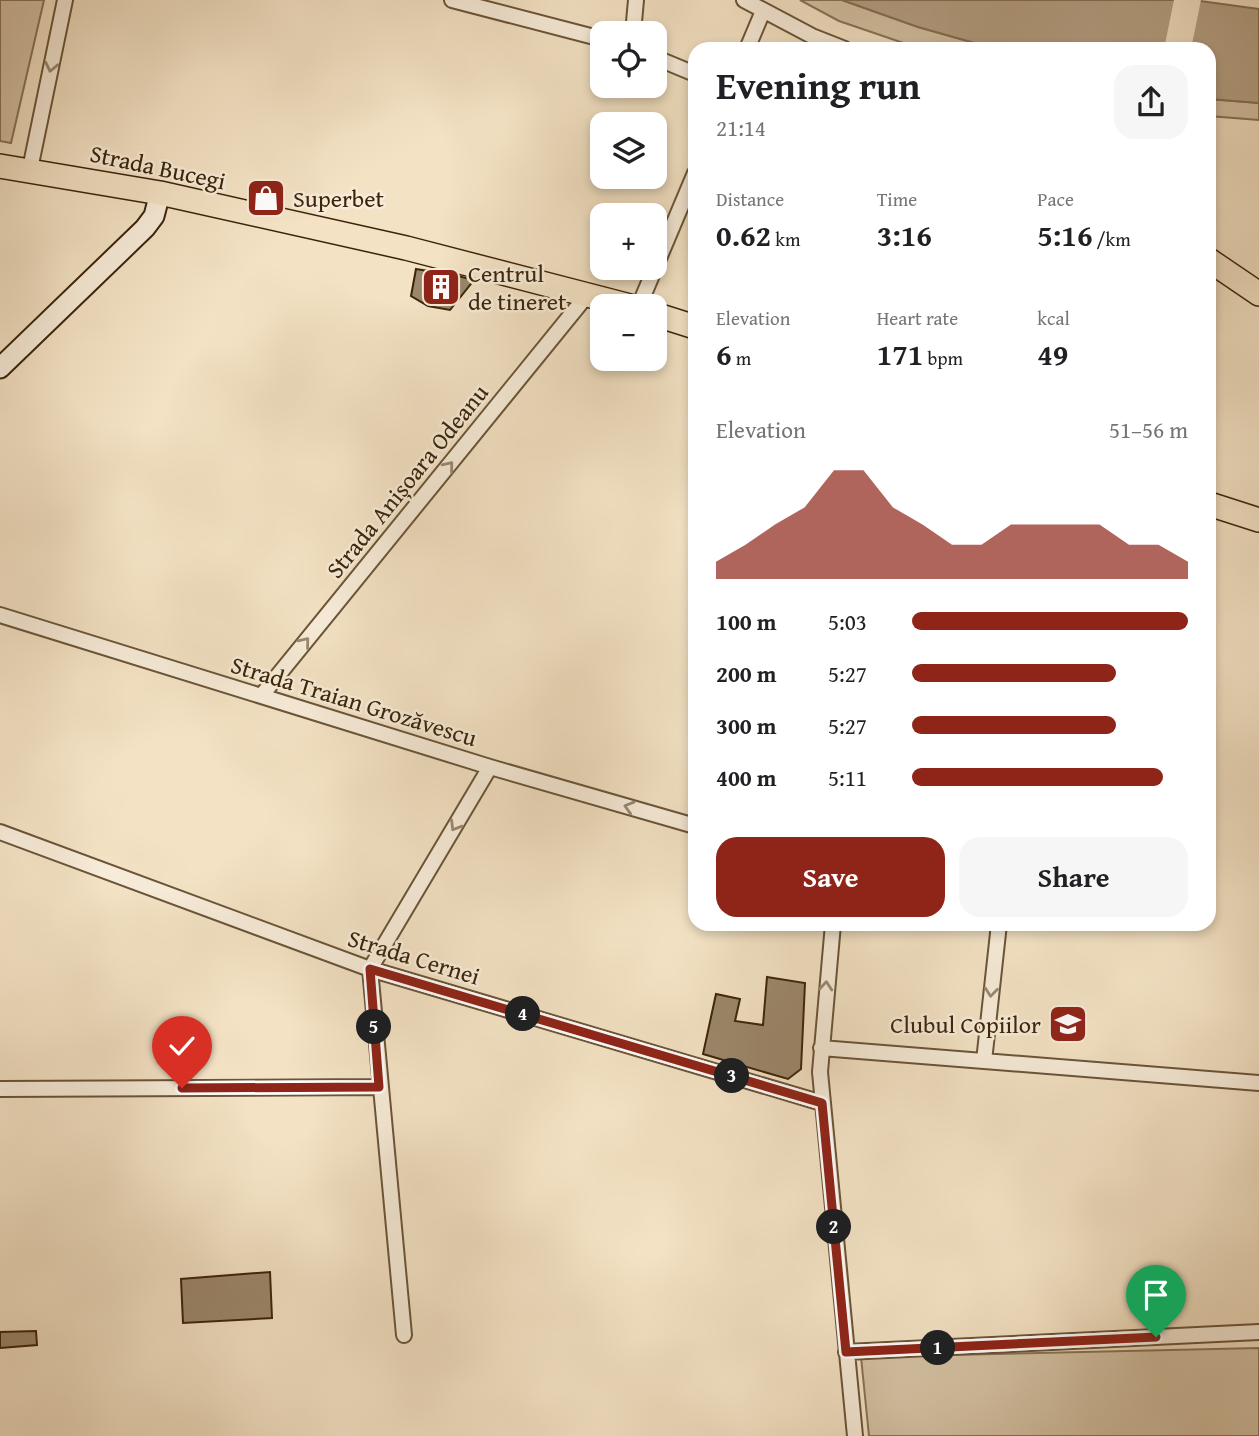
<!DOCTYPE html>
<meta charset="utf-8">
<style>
:root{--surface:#fff;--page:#f6f6f6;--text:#202124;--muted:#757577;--accent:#8f2418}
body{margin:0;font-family:"Gentium Book Plus",serif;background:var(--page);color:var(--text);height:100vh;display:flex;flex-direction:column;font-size:26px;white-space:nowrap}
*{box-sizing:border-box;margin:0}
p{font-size:23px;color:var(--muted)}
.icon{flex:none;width:38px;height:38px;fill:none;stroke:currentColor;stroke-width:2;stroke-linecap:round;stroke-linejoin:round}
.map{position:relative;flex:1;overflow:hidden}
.panel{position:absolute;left:688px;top:42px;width:528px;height:889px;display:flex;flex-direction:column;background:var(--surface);border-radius:21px;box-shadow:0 4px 10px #0003}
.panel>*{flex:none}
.tools{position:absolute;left:590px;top:21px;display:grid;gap:14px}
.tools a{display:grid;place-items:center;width:77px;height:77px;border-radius:14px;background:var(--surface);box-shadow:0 4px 10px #0003;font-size:35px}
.pin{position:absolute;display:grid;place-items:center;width:60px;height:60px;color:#fff;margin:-72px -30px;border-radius:50% 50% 50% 0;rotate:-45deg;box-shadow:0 0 7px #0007}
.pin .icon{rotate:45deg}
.km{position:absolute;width:35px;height:35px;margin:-18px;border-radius:50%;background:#222;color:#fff;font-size:19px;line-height:35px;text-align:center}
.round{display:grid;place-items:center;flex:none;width:74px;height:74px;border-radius:21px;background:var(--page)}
.summary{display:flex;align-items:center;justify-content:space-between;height:119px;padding:0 28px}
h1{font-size:38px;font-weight:700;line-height:52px}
.stats{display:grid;grid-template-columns:repeat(3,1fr);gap:10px;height:119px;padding:7px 28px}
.stats div{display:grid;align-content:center}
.stats b{font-size:30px;font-weight:700}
.stats small{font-size:19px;font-weight:400}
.stats p{font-size:19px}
.chart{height:196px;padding:14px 28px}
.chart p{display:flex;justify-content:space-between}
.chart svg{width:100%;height:126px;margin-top:7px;fill:var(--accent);opacity:.7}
.primary-button{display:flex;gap:14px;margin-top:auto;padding:14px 28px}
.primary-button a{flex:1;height:80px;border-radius:21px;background:var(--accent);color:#fff;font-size:28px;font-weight:700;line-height:80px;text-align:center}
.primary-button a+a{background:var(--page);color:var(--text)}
ul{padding:0 28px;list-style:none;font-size:23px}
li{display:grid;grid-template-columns:112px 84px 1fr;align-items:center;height:52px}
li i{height:18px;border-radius:9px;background:var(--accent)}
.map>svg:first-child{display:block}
.green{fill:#d4c2a4;stroke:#887357;stroke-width:2}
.water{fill:#b5a185;stroke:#856f54;stroke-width:2}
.pier{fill:#f3e2c4}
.building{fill:#9b876b;stroke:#3c240a;stroke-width:2}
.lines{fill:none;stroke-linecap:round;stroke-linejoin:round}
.street-casing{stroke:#6a5438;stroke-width:18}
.secondary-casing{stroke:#3c240a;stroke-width:23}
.primary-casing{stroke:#3c240a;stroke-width:26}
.street{stroke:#f7ecd9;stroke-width:14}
.secondary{stroke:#f7ecd9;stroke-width:19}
.primary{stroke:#f3e2c4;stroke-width:23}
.oneway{stroke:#9a8872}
.route-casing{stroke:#fff;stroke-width:14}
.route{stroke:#8f2418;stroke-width:9}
.labels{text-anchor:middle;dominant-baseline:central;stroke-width:5;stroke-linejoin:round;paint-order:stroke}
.street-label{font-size:24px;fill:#3c240a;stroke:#f7ecd9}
.poi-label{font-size:24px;fill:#3c240a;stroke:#f7ecd9;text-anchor:start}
</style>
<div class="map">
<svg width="1259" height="1436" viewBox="0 0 1259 1436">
<rect width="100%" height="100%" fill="#f3e2c4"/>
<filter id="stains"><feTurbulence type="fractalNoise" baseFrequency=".00286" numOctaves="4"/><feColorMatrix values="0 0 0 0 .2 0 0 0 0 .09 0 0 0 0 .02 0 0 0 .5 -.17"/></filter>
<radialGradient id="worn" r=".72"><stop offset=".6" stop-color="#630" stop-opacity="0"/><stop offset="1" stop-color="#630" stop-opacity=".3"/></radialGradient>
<!-- green -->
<path class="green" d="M0,0H44L11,143L0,141Z
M800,0H842L918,27L996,49H921L839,21Z
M1209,99L1259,103V120L1209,116Z
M1259,1348V1436H869L861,1357Z"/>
<!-- water -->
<path class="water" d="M842,0H1193L1259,9V103L1209,99V49H996L918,27Z"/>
<!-- pier -->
<path class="pier" d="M1174,0H1201L1191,49H1164Z"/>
<!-- building -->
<path class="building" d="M416,269L454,275L474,280L450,310L428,306L411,296Z
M767,977L805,983L801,1069L788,1079L703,1054L716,994L740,999L735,1021L763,1025Z
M270,1272L272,1318L183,1323L181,1279Z
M36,1331L37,1345L0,1348V1332Z"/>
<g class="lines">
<!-- street casing -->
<g class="street-casing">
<path id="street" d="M452,0L602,39
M744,0L812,36L845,49
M633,33L636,0
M747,49L763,11
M654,57L695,74
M30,169L65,0
M639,306L695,173
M0,615L490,767L695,826
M262,695L588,294
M0,832L370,969L822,1103
M833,924L820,1072L855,1436
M821,1048L1259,1083
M984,1061L999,924
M0,1089L379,1087
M404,1335L370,969L490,767
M846,1352L1259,1332"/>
</g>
<!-- secondary casing -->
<g class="secondary-casing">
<path id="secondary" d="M0,368L145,228L154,216L160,193"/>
</g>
<!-- primary casing -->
<g class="primary-casing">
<path id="primary" d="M0,166L160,193L406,248L630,306
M1209,260L1259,294
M654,314L695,327
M1209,504L1259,520"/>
</g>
<!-- street -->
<use href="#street" class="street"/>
<!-- secondary -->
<use href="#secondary" class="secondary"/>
<!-- primary -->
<use href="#primary" class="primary"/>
</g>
<!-- one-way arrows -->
<defs><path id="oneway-chevron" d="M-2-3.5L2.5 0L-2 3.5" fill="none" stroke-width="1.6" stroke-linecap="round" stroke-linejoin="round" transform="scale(1.75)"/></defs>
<g class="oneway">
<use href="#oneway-chevron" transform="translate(51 67) rotate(102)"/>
<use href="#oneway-chevron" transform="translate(449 466) rotate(-51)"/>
<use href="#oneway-chevron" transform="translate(305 642) rotate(-51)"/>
<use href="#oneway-chevron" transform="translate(629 807) rotate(-164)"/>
<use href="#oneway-chevron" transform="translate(455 826) rotate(121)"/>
<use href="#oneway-chevron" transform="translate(826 986) rotate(-85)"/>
<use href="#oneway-chevron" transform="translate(991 992) rotate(96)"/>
</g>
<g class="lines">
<!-- route casing -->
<g class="route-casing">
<path id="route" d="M182,1088L379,1087L370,969L822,1103L846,1352L1156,1337"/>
</g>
<!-- route -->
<use href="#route" class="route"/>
</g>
<!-- icons -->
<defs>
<g id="shop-square" transform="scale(2.0125)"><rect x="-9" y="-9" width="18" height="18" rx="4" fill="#8f2418" stroke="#f7ecd9"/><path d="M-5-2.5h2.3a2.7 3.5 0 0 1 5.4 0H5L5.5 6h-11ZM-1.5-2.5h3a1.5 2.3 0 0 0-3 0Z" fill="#fff"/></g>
<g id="building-square" transform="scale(2.0125)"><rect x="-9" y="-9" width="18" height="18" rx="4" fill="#8f2418" stroke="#f7ecd9"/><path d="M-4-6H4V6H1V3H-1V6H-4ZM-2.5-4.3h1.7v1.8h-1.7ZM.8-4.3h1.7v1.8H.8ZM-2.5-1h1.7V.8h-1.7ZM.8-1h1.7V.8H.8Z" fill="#fff"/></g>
<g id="school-square" transform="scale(2.0125)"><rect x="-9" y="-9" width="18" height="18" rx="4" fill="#8f2418" stroke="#f7ecd9"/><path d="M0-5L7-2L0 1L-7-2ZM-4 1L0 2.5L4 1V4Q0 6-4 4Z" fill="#fff"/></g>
</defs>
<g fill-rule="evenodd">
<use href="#shop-square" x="266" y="198"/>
<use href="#building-square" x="441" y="287"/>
<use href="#school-square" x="1068" y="1024"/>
</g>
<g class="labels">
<!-- street labels -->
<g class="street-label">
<text transform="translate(158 167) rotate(12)">Strada Bucegi</text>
<text transform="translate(407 481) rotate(-51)">Strada Anișoara Odeanu</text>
<text transform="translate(354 701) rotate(17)">Strada Traian Grozăvescu</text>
<text transform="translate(414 957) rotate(17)">Strada Cernei</text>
</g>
<!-- poi labels -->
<g class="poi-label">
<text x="293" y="198">Superbet</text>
<text x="468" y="273">Centrul<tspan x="468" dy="28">de tineret</tspan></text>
<text x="1041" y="1024" text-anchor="end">Clubul Copiilor</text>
</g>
</g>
<rect width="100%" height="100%" filter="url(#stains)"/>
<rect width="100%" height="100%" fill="url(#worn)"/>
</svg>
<div class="tools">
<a><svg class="icon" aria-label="locate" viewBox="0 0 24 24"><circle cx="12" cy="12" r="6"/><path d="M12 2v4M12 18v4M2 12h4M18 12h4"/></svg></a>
<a><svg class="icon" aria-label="layers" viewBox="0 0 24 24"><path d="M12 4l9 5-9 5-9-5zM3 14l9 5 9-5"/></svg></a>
<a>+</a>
<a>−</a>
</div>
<div class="pin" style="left:1156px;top:1337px;background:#1e9e55"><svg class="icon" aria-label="arrive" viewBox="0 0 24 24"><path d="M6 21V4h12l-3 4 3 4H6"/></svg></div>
<div class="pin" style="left:182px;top:1088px;background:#d93025"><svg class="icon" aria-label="check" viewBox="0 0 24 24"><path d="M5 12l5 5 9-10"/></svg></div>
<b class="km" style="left:938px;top:1348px">1</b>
<b class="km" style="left:834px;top:1227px">2</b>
<b class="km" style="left:732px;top:1076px">3</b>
<b class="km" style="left:523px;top:1014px">4</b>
<b class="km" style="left:374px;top:1027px">5</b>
<section class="panel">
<div class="summary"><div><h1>Evening run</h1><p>21:14</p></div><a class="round"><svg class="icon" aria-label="share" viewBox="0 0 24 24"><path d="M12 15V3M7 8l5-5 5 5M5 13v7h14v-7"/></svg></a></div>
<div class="stats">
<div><p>Distance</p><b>0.62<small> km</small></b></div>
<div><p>Time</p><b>3:16</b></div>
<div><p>Pace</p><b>5:16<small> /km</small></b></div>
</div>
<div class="stats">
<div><p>Elevation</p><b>6<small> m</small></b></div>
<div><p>Heart rate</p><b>171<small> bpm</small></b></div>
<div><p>kcal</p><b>49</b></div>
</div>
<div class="chart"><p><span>Elevation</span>51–56 m</p>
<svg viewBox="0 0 160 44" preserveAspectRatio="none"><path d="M0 44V38L10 32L20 25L30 19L40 6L50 6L60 19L70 25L80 32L90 32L100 25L110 25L120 25L130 25L140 32L150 32L160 38V44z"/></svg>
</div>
<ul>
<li><b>100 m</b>5:03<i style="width:100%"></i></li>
<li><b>200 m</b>5:27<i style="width:74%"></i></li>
<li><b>300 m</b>5:27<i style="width:74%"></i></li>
<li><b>400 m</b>5:11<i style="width:91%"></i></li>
</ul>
<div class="primary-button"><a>Save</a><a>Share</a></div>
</section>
</div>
